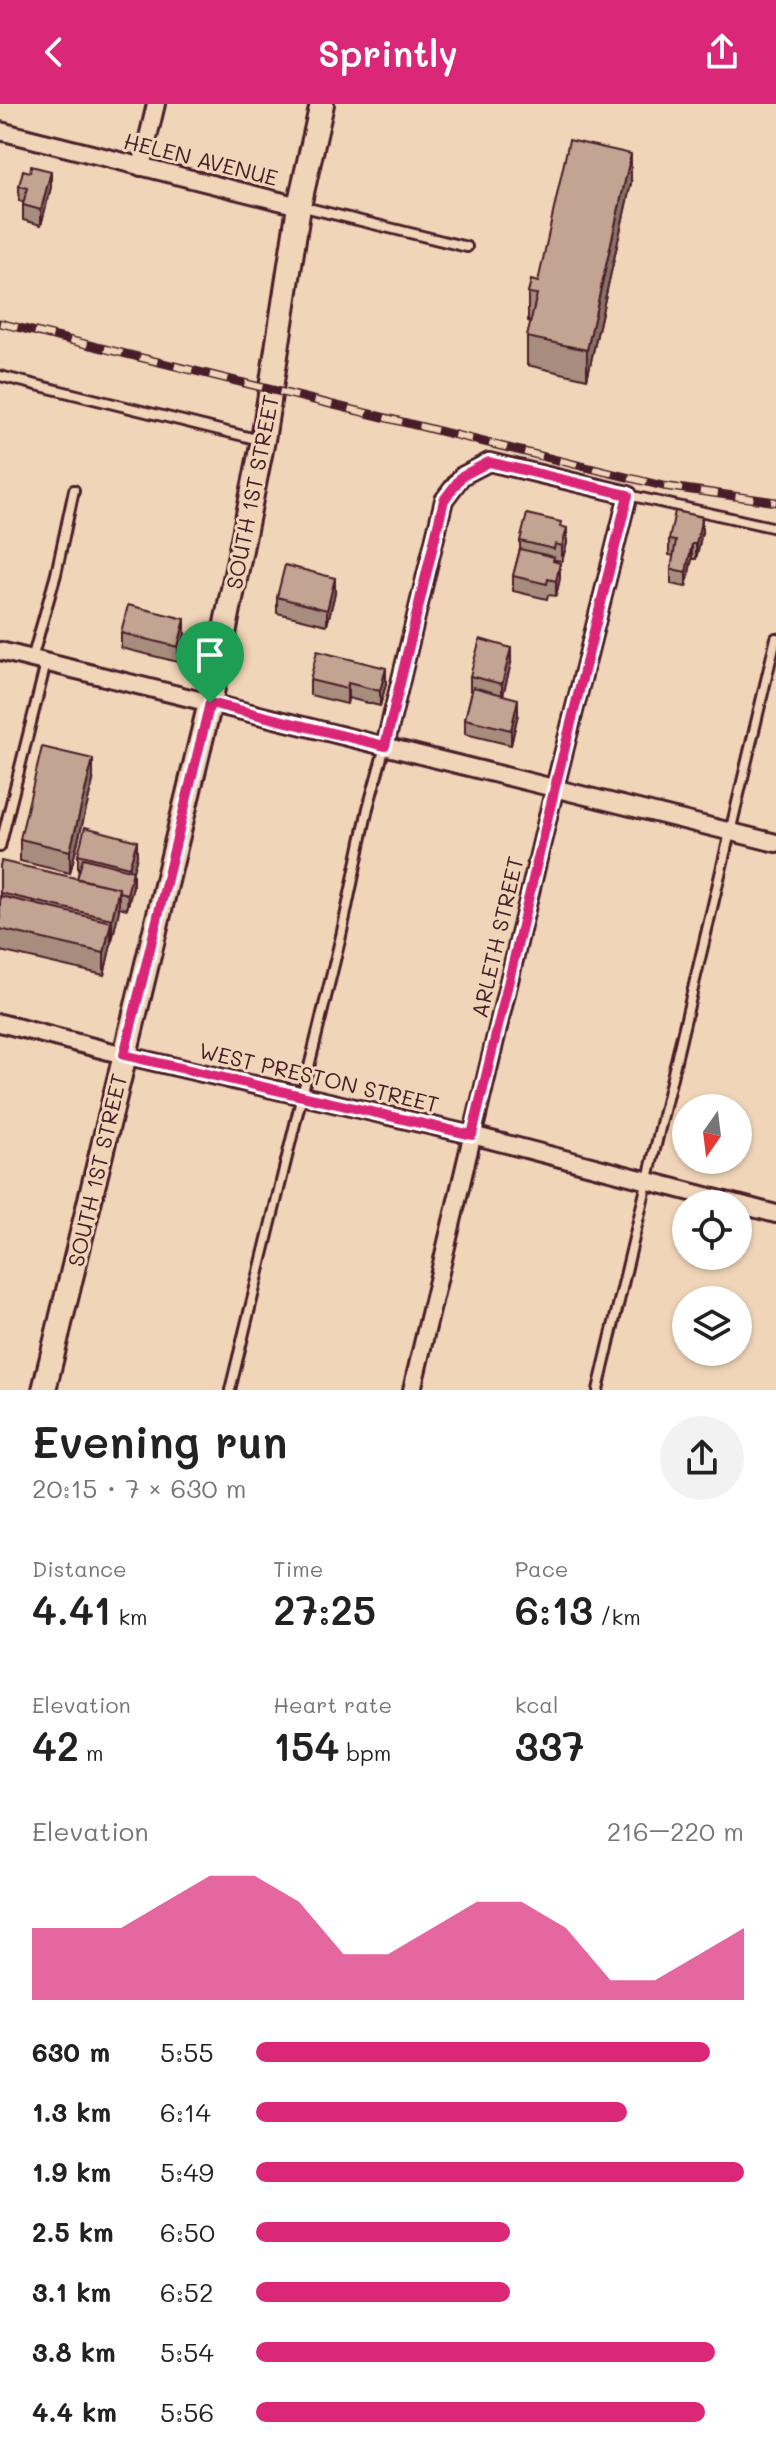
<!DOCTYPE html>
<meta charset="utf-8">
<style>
:root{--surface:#fff;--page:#f2f2f2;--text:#222;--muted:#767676;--accent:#db2777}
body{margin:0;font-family:Mali,sans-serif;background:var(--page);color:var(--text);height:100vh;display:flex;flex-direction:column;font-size:30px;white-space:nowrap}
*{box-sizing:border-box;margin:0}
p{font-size:26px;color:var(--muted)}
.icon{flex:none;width:44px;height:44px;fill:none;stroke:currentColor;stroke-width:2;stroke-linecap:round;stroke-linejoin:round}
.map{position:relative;height:1286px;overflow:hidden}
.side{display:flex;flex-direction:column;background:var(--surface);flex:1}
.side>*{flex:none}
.needle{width:52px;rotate:194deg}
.tools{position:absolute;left:672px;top:990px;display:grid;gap:16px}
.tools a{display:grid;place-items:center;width:80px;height:80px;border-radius:50%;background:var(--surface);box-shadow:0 2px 6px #0004;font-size:40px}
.pin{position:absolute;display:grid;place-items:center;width:68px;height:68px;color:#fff;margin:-82px -34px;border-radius:50% 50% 50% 0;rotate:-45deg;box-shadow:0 0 8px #0007}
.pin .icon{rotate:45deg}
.round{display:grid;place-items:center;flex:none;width:84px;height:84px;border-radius:42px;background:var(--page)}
.summary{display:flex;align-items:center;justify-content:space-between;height:136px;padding:0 32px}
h1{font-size:44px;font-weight:600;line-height:60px}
.figures{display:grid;grid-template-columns:repeat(3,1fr);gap:12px;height:136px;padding:8px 32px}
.figures div{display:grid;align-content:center}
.figures b{font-size:40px;font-weight:600}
.figures small{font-size:22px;font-weight:400}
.figures p{font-size:22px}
.chart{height:224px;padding:16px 32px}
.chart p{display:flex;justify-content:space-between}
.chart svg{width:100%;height:144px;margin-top:8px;fill:var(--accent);opacity:.7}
ul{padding:0 32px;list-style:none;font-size:26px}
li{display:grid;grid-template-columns:128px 96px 1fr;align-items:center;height:60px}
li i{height:20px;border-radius:10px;background:var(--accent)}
header{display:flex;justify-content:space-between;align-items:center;height:104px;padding:0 32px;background:var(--accent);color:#fff;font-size:36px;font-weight:600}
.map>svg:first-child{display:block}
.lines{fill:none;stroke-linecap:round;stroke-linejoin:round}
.service-casing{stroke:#4a1f2b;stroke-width:14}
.minor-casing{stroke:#4a1f2b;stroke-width:22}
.tertiary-casing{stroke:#4a1f2b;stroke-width:28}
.service{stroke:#f1d5b8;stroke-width:8}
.minor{stroke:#f1d5b8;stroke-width:16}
.tertiary{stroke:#f1d5b8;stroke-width:22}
.rail-casing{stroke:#4a1f2b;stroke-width:9}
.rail{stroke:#f1d5b8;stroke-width:6;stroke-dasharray:18;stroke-linecap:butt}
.wall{fill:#a88c7d;stroke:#4a1f2b;stroke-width:2}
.shaded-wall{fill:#887266;stroke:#4a1f2b;stroke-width:2}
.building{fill:#c3a391;stroke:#4a1f2b;stroke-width:2}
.route-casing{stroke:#fff;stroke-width:16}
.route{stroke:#db2777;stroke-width:10}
.labels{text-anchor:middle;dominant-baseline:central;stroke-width:6;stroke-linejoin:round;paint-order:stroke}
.street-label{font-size:22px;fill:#4a1f2b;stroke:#f1d5b8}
</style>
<header><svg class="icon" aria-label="back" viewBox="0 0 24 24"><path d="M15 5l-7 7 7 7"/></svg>Sprintly<svg class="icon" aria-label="share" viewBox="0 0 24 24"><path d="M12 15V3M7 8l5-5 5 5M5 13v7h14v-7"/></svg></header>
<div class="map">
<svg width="776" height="1286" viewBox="0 0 776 1286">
<rect width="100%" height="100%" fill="#f1d5b8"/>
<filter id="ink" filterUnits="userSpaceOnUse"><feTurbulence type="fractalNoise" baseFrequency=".0125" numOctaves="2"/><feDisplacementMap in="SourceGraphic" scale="16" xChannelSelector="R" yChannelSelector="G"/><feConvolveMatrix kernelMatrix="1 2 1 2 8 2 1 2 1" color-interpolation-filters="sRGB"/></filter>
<g filter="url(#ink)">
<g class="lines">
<!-- service casing -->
<g class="service-casing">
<path id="service" d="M300,102L467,143
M0,272L260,336
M628,391L776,424
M32,555L56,470L74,386
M0,743L46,559
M230,1286L341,832L368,704L385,642
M598,1286L776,534"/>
</g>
<!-- minor casing -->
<g class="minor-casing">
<path id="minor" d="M0,27L299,102
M141,63L156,0
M0,547L776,739
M385,642L444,396L462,372L489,358L628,391L555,683L412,1286
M0,919L124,951L472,1031L737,1100
M738,1100L776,1110"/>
</g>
<!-- tertiary casing -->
<g class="tertiary-casing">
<path id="tertiary" d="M44,1286L210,599L263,336L299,102L322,0"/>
</g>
<!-- service -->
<use href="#service" class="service"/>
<!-- minor -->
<use href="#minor" class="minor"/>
<!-- tertiary -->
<use href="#tertiary" class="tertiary"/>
<!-- rail casing -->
<g class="rail-casing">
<path id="rail" d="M0,219L663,382L776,398"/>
</g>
<!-- rail -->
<use href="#rail" class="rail"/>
</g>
<!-- wall -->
<path class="wall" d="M30,68L51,83L41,121L23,116V98L19,97V82Z
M631,79L587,275L527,261V233L531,218L528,217V189Z
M561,423L567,439L562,457L555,456V458L560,474L556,492L548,491L547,495L513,487V472L520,445V437Z
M702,428L696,455H692L686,483L671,480V465L674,452L669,451V436Z
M335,489L327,521L277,509V493Z
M121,529L185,530L178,558L121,544Z
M511,559L503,591L518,610L511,641L465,630V615L472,587H470V572Z
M310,576L386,580L380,602L348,594L347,600L310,591Z
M93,677L70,769L20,757V735Z
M78,750L137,752L133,767V782L127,805L119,803L104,871L0,847V762L77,775L79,766H78Z"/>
<!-- shaded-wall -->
<path class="shaded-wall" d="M631,50V79L587,275V246Z
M51,67V83L41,121V106Z
M702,413V428L696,455V440Z
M567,424V439L562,457V442Z
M692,440V455L686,483V468Z
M560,459V474L556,492V477Z
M335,474V489L327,521V506Z
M185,515V530L178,558V543Z
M511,544V559L502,595V580Z
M386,564V580L380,602V587Z
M348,579V594L347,600V585Z
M518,595V610L511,641V626Z
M93,655V677L70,769V747Z
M137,737V752L133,767V782L127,805L129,763Z
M119,784V807L112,837V815Z
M111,818V841L104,871V849Z"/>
<!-- building -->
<path class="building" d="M569,36L631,50L587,246L527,233L537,190L528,189L531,176L538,178Z
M31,62L51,67L41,106L23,101L27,84L19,82L23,66L30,68Z
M675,407L702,413L696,440H692L686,468L671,465L676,437L669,436Z
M527,410L561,418L560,422L567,424L562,442L555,440L554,445L520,437Z
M520,445L554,453L553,457L560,459L556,477L548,475L547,480L513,472Z
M285,461L335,474L327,506L277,493Z
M128,501L185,515L178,543L121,529Z
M480,535L511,544L502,580L470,572Z
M317,547L386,564L380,587L348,579L347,585L310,576Z
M473,583L518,595L511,626L465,615Z
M42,643L93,655L70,747L20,735Z
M85,723L137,737L129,763L78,750Z
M83,754L133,767L127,790L119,788V784L77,775Z
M1,757L119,784L112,815L0,789V762Z
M0,792L111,818L104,849L0,825Z"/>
</g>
<g class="lines" filter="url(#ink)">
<!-- route casing -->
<g class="route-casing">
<path id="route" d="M489,358L628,391L555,683L472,1031L124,951L210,599L385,642L444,396L462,372Z"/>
</g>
<!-- route -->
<use href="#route" class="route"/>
</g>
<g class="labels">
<!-- street labels -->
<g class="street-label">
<text transform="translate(201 55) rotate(14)">HELEN AVENUE</text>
<text transform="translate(252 388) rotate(-79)">SOUTH 1ST STREET</text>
<text transform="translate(497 833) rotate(-77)">ARLETH STREET</text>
<text transform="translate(319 973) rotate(13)">WEST PRESTON STREET</text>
<text transform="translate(97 1066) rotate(-77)">SOUTH 1ST STREET</text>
</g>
</g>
</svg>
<div class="tools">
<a><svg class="needle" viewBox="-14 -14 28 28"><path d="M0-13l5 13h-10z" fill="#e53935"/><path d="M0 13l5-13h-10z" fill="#767676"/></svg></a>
<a><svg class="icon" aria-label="locate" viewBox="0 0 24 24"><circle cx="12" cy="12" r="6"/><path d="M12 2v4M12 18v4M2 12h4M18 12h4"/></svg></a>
<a><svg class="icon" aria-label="layers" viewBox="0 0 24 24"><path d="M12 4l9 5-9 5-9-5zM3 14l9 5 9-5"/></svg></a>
</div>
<div class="pin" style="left:210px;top:599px;background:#1e9e55"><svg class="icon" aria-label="arrive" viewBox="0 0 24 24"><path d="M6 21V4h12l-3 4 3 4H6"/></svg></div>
</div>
<section class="side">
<div class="summary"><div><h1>Evening run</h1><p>20:15 · 7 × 630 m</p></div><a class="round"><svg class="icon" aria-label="share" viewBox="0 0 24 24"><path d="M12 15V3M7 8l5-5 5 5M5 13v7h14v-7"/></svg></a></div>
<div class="figures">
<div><p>Distance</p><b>4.41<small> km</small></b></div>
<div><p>Time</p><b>27:25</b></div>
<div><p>Pace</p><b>6:13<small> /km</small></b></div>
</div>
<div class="figures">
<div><p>Elevation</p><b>42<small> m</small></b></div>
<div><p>Heart rate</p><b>154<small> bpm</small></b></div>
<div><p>kcal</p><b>337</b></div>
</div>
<div class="chart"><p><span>Elevation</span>216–220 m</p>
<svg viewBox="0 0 160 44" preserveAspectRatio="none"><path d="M0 44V22L10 22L20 22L30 14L40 6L50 6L60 14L70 30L80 30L90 22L100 14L110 14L120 22L130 38L140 38L150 30L160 22V44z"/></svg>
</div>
<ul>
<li><b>630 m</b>5:55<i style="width:93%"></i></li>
<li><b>1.3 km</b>6:14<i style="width:76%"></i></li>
<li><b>1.9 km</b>5:49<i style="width:100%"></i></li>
<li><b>2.5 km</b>6:50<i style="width:52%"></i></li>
<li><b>3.1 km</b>6:52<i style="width:52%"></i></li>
<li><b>3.8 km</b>5:54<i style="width:94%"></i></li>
<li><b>4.4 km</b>5:56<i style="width:92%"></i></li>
</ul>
</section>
